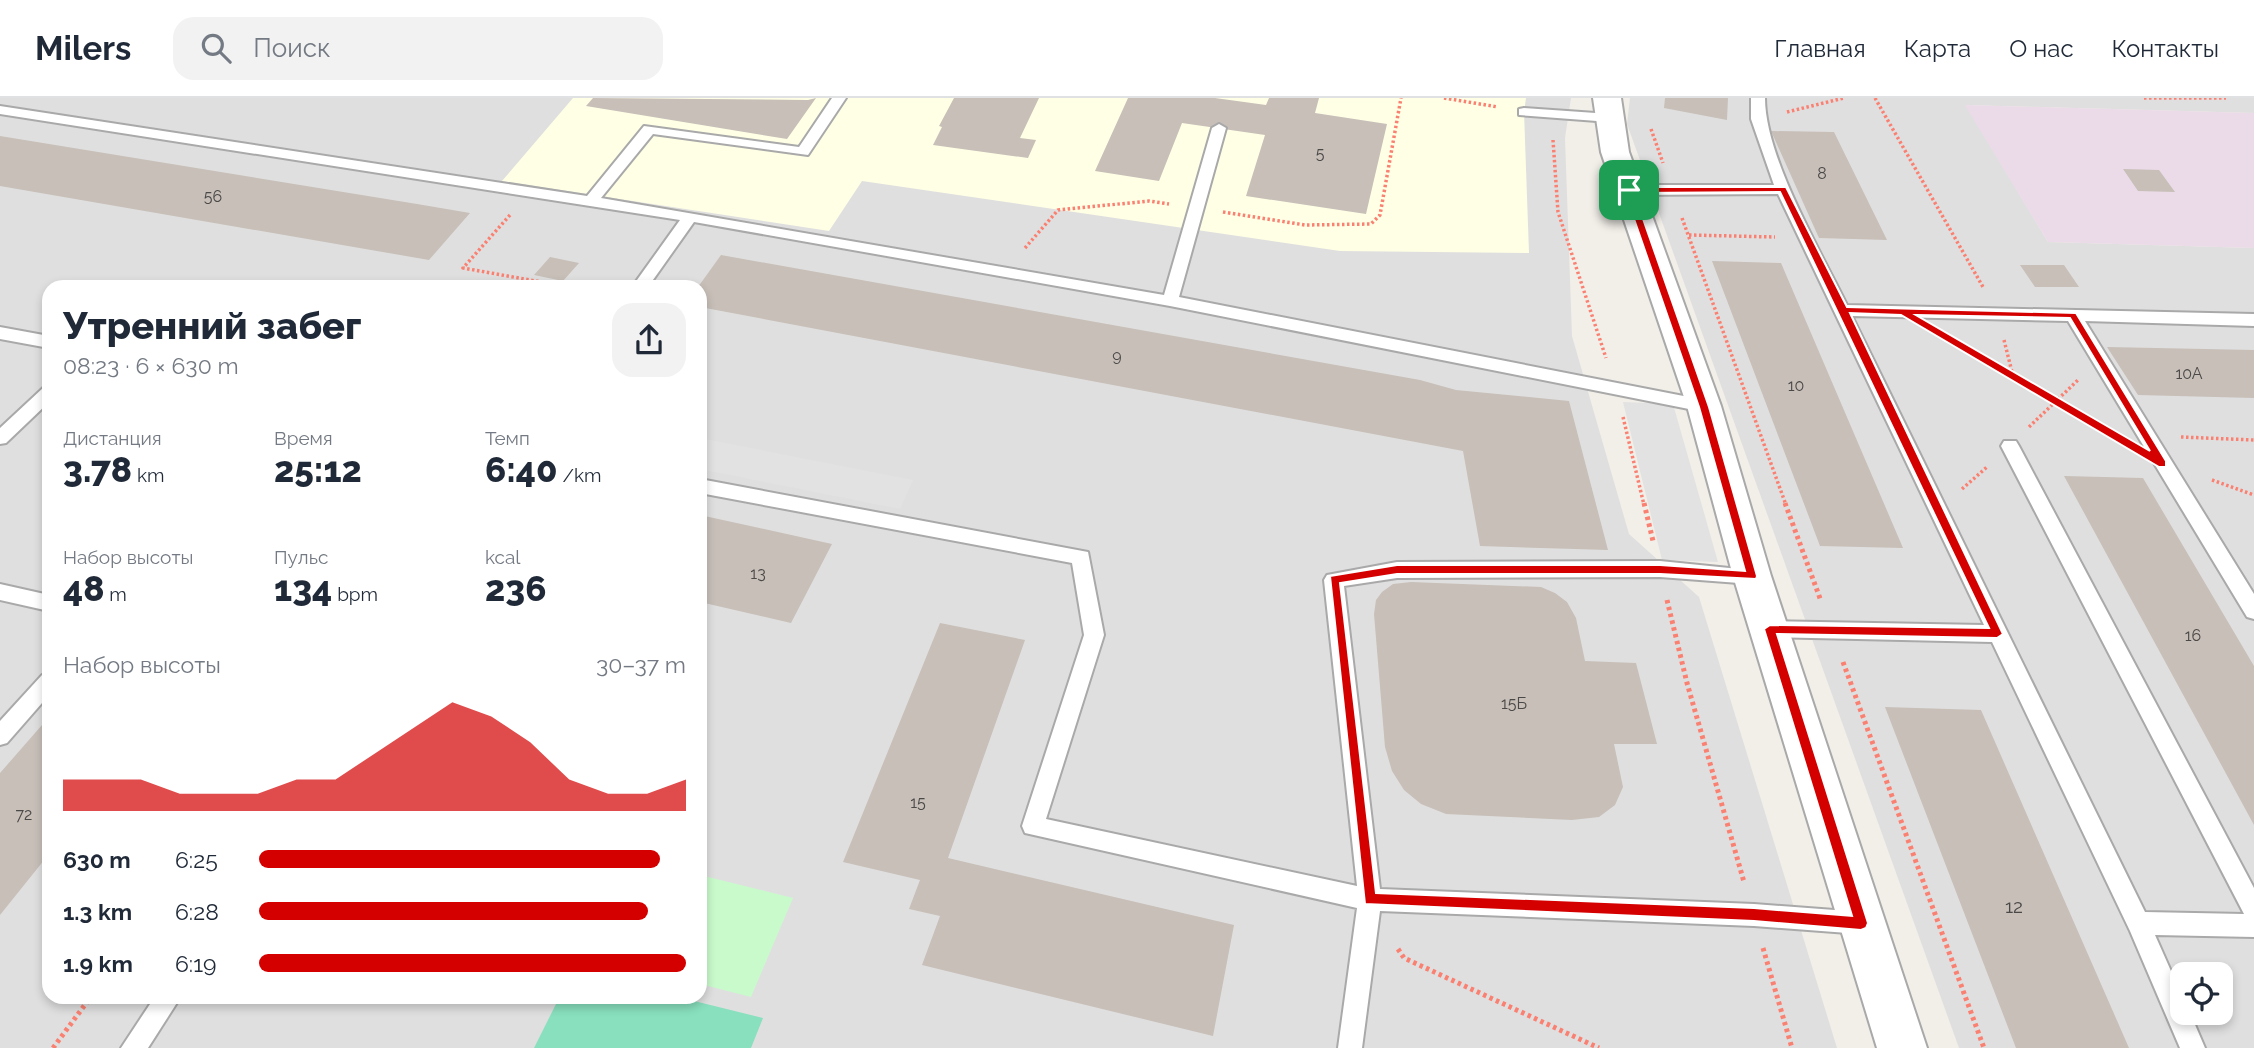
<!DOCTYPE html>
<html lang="ru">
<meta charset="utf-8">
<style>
:root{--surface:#fff;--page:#f2f2f3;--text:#1f2937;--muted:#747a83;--line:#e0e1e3;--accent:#d40000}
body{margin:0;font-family:Raleway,sans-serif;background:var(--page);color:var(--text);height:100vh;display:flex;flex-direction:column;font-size:26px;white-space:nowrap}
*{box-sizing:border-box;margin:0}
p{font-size:23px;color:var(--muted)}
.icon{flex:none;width:38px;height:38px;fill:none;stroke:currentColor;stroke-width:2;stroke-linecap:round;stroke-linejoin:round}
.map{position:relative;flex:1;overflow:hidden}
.panel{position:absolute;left:42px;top:182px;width:665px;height:724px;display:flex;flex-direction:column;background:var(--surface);border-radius:21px;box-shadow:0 4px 10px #0003}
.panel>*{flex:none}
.controls{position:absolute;left:2170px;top:864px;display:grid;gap:14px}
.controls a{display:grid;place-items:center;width:63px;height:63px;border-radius:14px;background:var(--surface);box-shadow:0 4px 10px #0003;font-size:35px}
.pin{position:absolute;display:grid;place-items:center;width:60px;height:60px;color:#fff;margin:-30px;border-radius:14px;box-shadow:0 4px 10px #0006}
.round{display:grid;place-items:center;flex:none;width:74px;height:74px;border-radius:21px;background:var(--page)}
.summary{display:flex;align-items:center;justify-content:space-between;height:119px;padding:0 21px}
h1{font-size:38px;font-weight:800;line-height:52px}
.stats{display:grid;grid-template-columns:repeat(3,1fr);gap:10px;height:119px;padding:7px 21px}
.stats div{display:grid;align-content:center}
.stats b{font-size:35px;font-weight:800}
.stats small{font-size:19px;font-weight:400}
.stats p{font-size:19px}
.chart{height:196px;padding:14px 21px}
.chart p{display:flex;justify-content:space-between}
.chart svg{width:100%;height:126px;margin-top:7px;fill:var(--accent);opacity:.7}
ul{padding:0 21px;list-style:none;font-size:23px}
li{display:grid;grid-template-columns:112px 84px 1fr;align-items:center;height:52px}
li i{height:18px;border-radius:9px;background:var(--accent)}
header{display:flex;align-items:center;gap:42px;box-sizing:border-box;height:98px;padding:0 35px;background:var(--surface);border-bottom:2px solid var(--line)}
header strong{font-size:33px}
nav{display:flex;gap:38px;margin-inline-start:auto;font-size:24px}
.search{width:490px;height:63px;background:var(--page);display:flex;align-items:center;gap:18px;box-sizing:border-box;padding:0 24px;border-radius:21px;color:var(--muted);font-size:26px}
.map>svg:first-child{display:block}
.residential{fill:#e0dfdf;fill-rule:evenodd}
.industrial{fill:#ebdbe8}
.education{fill:#ffffe5}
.park{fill:#c8facc}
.pitch{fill:#88e0be}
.parking{fill:#e2e2e2}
.building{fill:#c7bfb8}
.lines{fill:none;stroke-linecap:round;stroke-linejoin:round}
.lane-casing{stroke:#a9a9a9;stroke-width:4}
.street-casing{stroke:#a9a9a9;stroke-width:4}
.path-far1{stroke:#fa8072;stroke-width:3.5;stroke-dasharray:2.5 2.5;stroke-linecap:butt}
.path{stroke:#fa8072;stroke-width:5;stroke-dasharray:3.5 3.5;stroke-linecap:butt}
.lane{fill:#fff;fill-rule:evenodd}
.street{fill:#fff;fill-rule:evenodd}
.route{fill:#d40000;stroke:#fff;stroke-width:2;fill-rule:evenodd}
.labels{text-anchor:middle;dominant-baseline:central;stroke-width:6;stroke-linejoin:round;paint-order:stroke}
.number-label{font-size:16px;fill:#4b4948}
.near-number-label{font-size:19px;fill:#4b4948}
</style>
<header>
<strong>Milers</strong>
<div class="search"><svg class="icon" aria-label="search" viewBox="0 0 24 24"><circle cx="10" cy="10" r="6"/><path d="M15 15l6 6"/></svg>Поиск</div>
<nav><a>Главная</a><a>Карта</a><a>О нас</a><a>Контакты</a></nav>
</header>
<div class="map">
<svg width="2254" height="950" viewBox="0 0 2254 950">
<rect width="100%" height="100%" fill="#f2efe9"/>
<!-- residential -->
<path class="residential" d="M0,0H1571L1565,40L1572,238L1629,436L1699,499L1837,950H0ZM49,189H700V900H49Z
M1630,0H2254V15L1966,7L2048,144L2254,150V950H1959L1627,26ZM2182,877H2221V915H2182Z"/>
<!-- industrial -->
<path class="industrial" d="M1965,7L2254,15V150L2048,144Z"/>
<!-- education -->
<path class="education" d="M573,0H1526L1524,14L1529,155L1340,153L862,83L829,133L502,83Z"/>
<!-- park -->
<path class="park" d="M700,777L793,800L751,899L700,886Z"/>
<!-- pitch -->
<path class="pitch" d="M559,900H682L763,920L751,950H534Z"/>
<!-- parking -->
<path class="parking" d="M1623,304L1673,306L1718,464L1662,462Z
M700,340L913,382L900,411L700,371Z"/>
<!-- building -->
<path class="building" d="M593,0L808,2L816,0L787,41L586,8Z
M954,0H1039L1020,40L1036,42L1028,60L933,47L942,29L939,28Z
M1128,0H1215L1266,7L1269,0H1319L1315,15L1387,26L1366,116L1246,98L1265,37L1182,25L1159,83L1095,73Z
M1665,0H1728L1727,22L1664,10Z
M1771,33L1834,34L1887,142L1819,140Z
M0,38L417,106L470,115L429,162L0,88Z
M2123,71L2159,72L2175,94L2138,93Z
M721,157L1420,282L1456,292L1569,303L1608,452L1480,448L1463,353L700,209V189H698Z
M550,159L579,165L563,183L534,177Z
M1712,163L1781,165L1903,450L1820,448Z
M2020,167H2064L2079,189H2035Z
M2107,249L2254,252V300L2138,297Z
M2064,378L2143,380L2254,568V727Z
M700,417L832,446L791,525L700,504Z
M1411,484L1541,489L1555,495L1567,504L1576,520L1585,563L1636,565L1657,646H1614L1623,689L1615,707L1599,719L1572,722L1446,716L1421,706L1404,692L1392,673L1385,649L1374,516L1376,502L1382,494L1393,486Z
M940,525L1025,542L948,760L1234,827L1213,938L922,867L940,818L909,811L920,782L843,764Z
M1885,609L1981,612L2129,950H2016Z
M49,619V756L0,817V675Z"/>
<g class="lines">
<!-- lane casing -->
<g class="lane-casing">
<path id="lane" d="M832,0H846L808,57L653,36L601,100L1164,197L1212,30L1219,26L1226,30L1179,199L1704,302L1713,308L1704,314L1170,208L694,124L648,189H632L680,122L0,16V8L587,98L644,28L799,49Z
M1751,0H1765C1765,59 1820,152 1847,207L2254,216V228L2085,223L2254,496V521L2247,519L2068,223L1852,218L2145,814L2244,816L2001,348L2004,343H2016L2019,348L2254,790V839L2155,837L2182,898V915H2190L2205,950H2180L2130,833L1992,544L1770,539L1763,537L1760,531L1763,525L1770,523L1984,527L1778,96L1629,97L1622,92L1629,87H1774L1751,21Z
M1524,10L1610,16L1617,20L1610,24L1519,17V11Z
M0,229L49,238V250L0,241Z
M49,288V304L6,345L0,346V330L43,290Z
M700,381L1088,454L1104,537L1046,721L1357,788L1324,482L1327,477L1397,464L1660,463L1759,473L1762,478L1759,483L1752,486L1660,479L1397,480L1344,488L1380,791L1754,806L1861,814L1869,817L1873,825L1869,833L1861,836L1754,828L1380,813L1362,950H1338L1357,810L1025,735L1022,728L1084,537L1072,465L700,395Z
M0,486L49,497V513L0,502Z
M49,574V597L7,645L0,647V623L42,577Z
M154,900H180L148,950H121Z"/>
</g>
<!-- street casing -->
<g class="street-casing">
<path id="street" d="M1593,0H1621L1629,54L1721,308L1771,478L1927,950H1877L1733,478L1687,308L1601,54Z"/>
</g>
<!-- path-far1 -->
<path class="path-far1" d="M1444,0L1498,9
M1875,0L1983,189
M2144,0H2226
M1787,14L1844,0
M1651,31L1663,65
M1553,42L1558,114L1606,260
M1223,114L1305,127L1371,126L1380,117L1401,0
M510,117L463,170L569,189
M1682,120L1786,407
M1689,137L1775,139
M1025,150L1058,112L1149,103L1169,106
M2004,242L2013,278
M1954,244L2107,332
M1623,319L1644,407
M2029,329L2078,282
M2181,339L2254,342
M2212,382L2254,397
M1962,391L1987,369"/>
<!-- path -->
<path class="path" d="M1644,405L1653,443
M1785,405L1821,503
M1667,502L1687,585L1744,784
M1843,564L1984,950
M1763,850L1792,950
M1398,851L1404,860L1599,950
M53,950L90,900"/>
<!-- lane -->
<use href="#lane" class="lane"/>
<!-- street -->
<use href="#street" class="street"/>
</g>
<!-- route -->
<path class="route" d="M1786,89L1847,209L2076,215L2166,363V369H2159L1901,217L1850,215L2003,536L1997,540L1777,536L1868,825L1866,830L1861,832L1754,823L1365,806L1330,478L1397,467H1660L1745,473L1699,309L1624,92L1629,89ZM1780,94L1989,530L1770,527L1764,531L1852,818L1754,810L1376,795L1340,485L1397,476H1660L1756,481L1757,478L1709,309L1634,95ZM1916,217L2070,220L2150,353Z"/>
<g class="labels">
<!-- number labels -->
<g class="number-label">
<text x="1320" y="55">5</text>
<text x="1822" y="75">8</text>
<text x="213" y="98">56</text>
<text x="1117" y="257">9</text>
<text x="2189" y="275">10А</text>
<text x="1796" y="287">10</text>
<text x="758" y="475">13</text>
<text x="2193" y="537">16</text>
<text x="1514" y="605">15Б</text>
<text x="918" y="704">15</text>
<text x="24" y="716">72</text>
</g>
<!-- near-number labels -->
<g class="near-number-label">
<text x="2014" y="808">12</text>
</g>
</g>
</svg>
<div class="controls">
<a><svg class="icon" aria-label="locate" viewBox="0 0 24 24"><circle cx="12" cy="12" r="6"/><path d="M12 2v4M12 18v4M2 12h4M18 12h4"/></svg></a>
</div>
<div class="pin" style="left:1629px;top:92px;background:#1e9e55"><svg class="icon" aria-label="arrive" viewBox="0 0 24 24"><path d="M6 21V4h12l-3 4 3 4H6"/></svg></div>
<section class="panel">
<div class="summary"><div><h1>Утренний забег</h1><p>08:23 · 6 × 630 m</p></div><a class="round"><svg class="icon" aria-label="share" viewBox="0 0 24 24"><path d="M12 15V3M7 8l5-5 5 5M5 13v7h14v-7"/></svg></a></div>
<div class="stats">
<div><p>Дистанция</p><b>3.78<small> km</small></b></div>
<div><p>Время</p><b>25:12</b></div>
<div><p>Темп</p><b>6:40<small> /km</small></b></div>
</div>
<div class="stats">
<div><p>Набор высоты</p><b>48<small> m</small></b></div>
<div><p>Пульс</p><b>134<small> bpm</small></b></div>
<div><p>kcal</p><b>236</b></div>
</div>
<div class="chart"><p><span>Набор высоты</span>30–37 m</p>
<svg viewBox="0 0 160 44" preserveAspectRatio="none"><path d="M0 44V33L10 33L20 33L30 38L40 38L50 38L60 33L70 33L80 24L90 15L100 6L110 11L120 20L130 33L140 38L150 38L160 33V44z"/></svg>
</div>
<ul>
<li><b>630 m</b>6:25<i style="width:94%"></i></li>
<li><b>1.3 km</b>6:28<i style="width:91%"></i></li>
<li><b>1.9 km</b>6:19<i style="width:100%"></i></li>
</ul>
</section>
</div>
